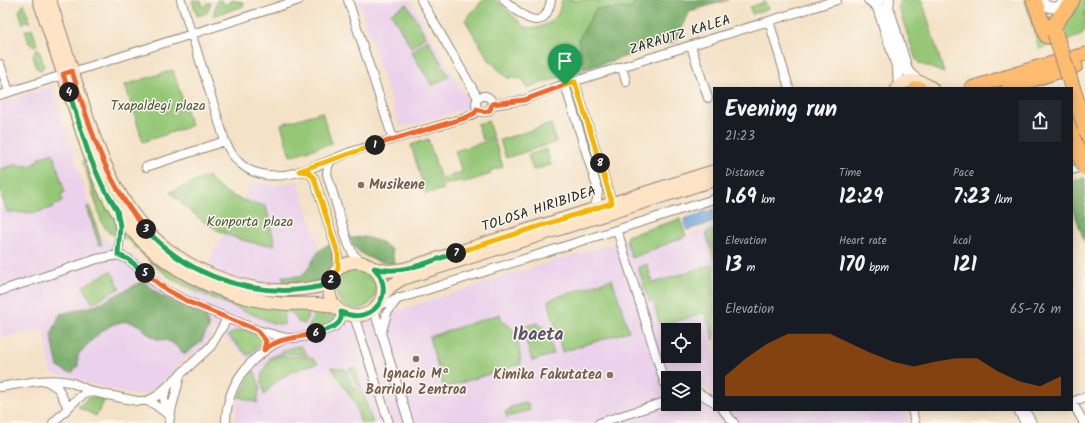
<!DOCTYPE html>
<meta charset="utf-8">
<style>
:root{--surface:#171b24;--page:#242831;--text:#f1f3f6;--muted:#9ea1a6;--accent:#b45309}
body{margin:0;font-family:Kalam,sans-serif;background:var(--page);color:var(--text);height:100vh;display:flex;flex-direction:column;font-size:15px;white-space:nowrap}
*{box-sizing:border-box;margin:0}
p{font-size:13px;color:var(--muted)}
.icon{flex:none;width:22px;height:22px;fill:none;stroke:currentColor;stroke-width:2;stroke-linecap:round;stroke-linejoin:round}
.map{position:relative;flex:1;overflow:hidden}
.panel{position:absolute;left:713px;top:87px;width:360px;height:324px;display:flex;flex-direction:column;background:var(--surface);border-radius:0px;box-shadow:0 2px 10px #0003}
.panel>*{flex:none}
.controls{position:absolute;left:661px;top:323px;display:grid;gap:8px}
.controls a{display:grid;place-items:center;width:40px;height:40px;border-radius:0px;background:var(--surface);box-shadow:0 2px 10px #0003;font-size:20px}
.pin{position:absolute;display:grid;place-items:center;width:34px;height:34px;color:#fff;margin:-41px -17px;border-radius:50% 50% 50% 0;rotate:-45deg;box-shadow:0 0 4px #0007}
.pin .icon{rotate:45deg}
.km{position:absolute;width:20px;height:20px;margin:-10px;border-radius:50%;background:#222;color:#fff;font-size:11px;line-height:20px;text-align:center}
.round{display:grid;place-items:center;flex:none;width:42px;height:42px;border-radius:0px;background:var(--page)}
.head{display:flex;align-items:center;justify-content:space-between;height:68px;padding:0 12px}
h1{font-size:22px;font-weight:600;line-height:30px}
.figures{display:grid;grid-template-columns:repeat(3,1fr);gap:6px;height:68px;padding:4px 12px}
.figures div{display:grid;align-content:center}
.figures b{font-size:20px;font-weight:600}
.figures small{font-size:11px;font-weight:400}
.figures p{font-size:11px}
.chart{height:112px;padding:8px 12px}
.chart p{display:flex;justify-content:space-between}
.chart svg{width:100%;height:72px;margin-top:4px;fill:var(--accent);opacity:.7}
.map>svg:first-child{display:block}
.built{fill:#ebd1eb;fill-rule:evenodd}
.green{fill:#95c777;stroke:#607951}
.forest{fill:#78ac68;stroke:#526c4a}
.water{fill:#77a6e0;stroke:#516886}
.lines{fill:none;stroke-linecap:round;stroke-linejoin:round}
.minor-casing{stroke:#908679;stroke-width:10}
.tertiary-casing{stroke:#908679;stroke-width:12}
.secondary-casing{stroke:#908679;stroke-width:14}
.primary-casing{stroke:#908679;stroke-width:15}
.motorway-casing{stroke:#908679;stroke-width:17}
.minor{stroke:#fff;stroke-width:8}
.tertiary{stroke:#fff;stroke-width:10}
.secondary{stroke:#fee4c5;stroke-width:12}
.primary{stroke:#fdbc6f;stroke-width:13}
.motorway{stroke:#fdbc6f;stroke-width:15}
.motorway-bridge-casing{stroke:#908679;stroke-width:17;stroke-linecap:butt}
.motorway-bridge{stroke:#fdbc6f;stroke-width:15}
.split-1-casing{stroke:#fff;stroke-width:8}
.split-2-casing{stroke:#fff;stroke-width:8}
.split-3-casing{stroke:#fff;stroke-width:8}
.split-4-casing{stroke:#fff;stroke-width:8}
.split-5-casing{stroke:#fff;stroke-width:8}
.split-6-casing{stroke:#fff;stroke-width:8}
.split-7-casing{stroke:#fff;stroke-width:8}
.split-8-casing{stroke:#fff;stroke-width:8}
.split-9-casing{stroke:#fff;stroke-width:8}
.split-1{stroke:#f0652b;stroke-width:5}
.split-2{stroke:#f5b400;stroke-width:5}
.split-3{stroke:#22a559;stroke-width:5}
.split-4{stroke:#f0652b;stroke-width:5}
.split-5{stroke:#22a559;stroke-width:5}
.split-6{stroke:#f0652b;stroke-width:5}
.split-7{stroke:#22a559;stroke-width:5}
.split-8{stroke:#f5b400;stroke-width:5}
.split-9{stroke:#f5b400;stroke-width:5}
.education-dot{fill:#8d6e63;stroke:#fbf7ec;stroke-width:1.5}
.labels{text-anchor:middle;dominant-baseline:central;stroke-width:3;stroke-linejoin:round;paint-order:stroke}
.street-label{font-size:14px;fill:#2b2b2b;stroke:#fbf7ec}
.park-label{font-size:14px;fill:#4b5a42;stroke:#fbf7ec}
.education-label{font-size:14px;font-weight:bold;fill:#785e54;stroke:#fbf7ec;text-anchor:start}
.district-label{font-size:18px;font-weight:bold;fill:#5e556c;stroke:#fbf7ec}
</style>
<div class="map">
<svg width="1085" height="423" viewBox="0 0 1085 423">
<rect width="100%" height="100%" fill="#fbf7ec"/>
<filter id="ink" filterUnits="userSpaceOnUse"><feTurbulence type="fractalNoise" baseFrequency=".025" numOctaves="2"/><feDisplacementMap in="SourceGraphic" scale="8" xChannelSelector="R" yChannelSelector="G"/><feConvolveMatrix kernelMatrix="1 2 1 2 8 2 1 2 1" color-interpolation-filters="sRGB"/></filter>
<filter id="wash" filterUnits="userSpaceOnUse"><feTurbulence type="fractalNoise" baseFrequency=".012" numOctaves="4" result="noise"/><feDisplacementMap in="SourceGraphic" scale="16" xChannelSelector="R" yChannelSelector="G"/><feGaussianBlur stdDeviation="0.9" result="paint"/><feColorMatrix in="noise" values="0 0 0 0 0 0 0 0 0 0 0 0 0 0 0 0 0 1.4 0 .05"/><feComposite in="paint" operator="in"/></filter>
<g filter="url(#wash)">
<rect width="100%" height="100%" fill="#f4e2c7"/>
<!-- built -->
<path class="built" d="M358,0H410L468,101L466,108L405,127L399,125Z
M52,86L99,235L133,256L172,286L191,296L251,182L277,186L298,181L327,273L319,280L325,310L352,326L515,273L684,222L687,235L714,226V395L699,381L694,386V378H668V404H694V396L714,409L726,423H234L238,400L246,383L256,370L250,361L211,326L210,336L204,346L181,362L162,383L150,392L139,395L123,393L51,373L44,329L0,338V103ZM668,330H694V356H668Z
M729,410H905L908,423H739Z"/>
<!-- green -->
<path class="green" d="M192,0H201L202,5L206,7L207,3H211L207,13L197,16Z
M217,0H222L225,5L230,3L231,0L243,2L244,6L213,16Z
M483,0H496L525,27L537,28L549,23L558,14L562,0H634L633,8L578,40L585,69L526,88L523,79L507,78L489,60L465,20Z
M900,0H922L944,73L919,63L916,60L898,6Z
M1025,0H1029L1035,19L1059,25L1077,0H1085V30L1080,36L1039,49Z
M765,2L768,9L752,14L750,7Z
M24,4L30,22L25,21L23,24L19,11Z
M407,4L426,37L411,47L391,13Z
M32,28L37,45L35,46L29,43L25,30H30Z
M428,40L449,76L432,86L411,51Z
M36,49H39L44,66L41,70L36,68L33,56Z
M173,70L191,126L143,142L125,85Z
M322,112L332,143L290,156L281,124Z
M488,121L493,137L483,140L477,124Z
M551,124L556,142L506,158L500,140Z
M428,139L444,189L426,194L411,145Z
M494,139L503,167L490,171L491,174L463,183L462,180L445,185L443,178L462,172L455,151Z
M546,149L551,165L533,170L528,155Z
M53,153L65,193L60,194L63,200C46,215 27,213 7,212L0,190V169L18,164L22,166L33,165L41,157Z
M87,159L114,214L118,236L109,233L102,223L83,161Z
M208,176C223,196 243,201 266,206L275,245C231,244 200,223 170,192Z
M90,206L102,245H99L87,207Z
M680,219L686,236L632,258L626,241L627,236Z
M123,224L176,273L311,308L304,325L302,322L299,323L292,312H284V325L273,323L200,293L173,280L149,261L128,240L122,238Z
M714,230V260L706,233Z
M647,264L653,283L714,264V340L705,313L660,326L653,301L649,302L638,267Z
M336 289a20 20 0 1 1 40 0a20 20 0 1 1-40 0Z
M111,271L120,288L92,303L83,286Z
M612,279L629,331L562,352L548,300Z
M316,308L333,314L335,321L333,324L308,333L307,332Z
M500,314L502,322C519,327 519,348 521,364L444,388L429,337Z
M538,323L547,331L554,354L532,361L522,327Z
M244,330L260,336L264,342L261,348L259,346L248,356L228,336L235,331Z
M300,346L308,355L287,353L269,358L290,348Z
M282,356L310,357L318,363C296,369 278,376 264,395L261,376L269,360Z
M331,367L345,369L352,385L363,394L373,423H361L355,403Z
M355,367L362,390L355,383L349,369Z
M254,370L260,386L257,403L239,397Z
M93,397L105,400L96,416L78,407L86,399Z
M527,402L530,410L507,417L505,412L510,410L509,408Z"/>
<!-- forest -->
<path class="forest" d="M634,0H728L690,11L676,41L585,69L578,40L596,9L633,8Z
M1084,177L1085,180V243L1072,206V181Z
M365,237L381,242L392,250L394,264C377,262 355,256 350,238Z
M332,243C336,258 332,275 317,282C308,285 295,286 285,287L282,276C289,276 299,278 304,273C315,263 313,250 332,243Z
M143,281L162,296L206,317L209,327L201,342L185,354C179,350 174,343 168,341C163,339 157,340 153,337C146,334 143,326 133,323C111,316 91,341 78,355V366L73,372H67L58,367L51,335L60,314L97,305Z"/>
<!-- water -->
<path class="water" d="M714,209V222L687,230L684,219Z"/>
</g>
<g filter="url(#ink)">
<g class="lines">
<!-- minor casing -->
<g class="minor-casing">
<path id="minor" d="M181,0L225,141C232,157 242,170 261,174C292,181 323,162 351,152C389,140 427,129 465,118L475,113L477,109
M348,0L393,139
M421,0L478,98
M504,0C520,14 544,37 551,0
M868,0L878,8
M769,21L789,88
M691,46L708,98
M0,64L9,92
M622,67L626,82
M575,82L612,203
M565,85L598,190L597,200L593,209
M0,95L299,0
M476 104a8 8 0 1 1 16 0a8 8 0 1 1-16 0Z
M492,105L524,100L553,88L837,0
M331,160L328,166L327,174L348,243L353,254L362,262
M146,167L225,141
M1072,170L1085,166
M300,171L308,172L314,178L338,254V269
M118,216L120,234L118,255
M617,230L668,394
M0,291L97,259L118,255L128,259L151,279L167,291L191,303L257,330L286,338H293L308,336L334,327L340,321L341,312
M379,305L714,199
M374,310L409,423
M354,316L389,423
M382,331L387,313L398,298
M48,382L58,388L68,408
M0,387C22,384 47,377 69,382C77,384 85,389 93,392
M167,389L164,396L165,411L172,407L180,376
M694,393L697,392L714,402
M147,401L154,404L166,413
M1072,402L1084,423
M1072,402L1085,397
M723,410L734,423
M912,410L915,423
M1018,410L1025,423
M1025,410L1032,423
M53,423L75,401L84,394L93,392L137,401H147L157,396L211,346L227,319
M169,423L172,407L171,404
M226,423C226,383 251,355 286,338
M599,423L668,401"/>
</g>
<!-- tertiary casing -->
<g class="tertiary-casing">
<path id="tertiary" d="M878,0V8L898,69L899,86
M889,0L888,7L906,66L908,72L917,80
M1041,0C1047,10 1059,10 1066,0"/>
</g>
<!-- secondary casing -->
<g class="secondary-casing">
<path id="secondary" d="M39,0C51,36 62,71 74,107C82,133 90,159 101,184C126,237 175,276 230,293C248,299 267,303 286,304C304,304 321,302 337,308
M50,0C61,35 72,70 83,104C109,184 137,249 223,279C258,292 293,294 330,284
M897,88C907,77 921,80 932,88
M329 289a27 27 0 1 1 54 0a27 27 0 1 1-54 0Z
M374,268L388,271L404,269L714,171
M383,295L391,286L402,279L714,180"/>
</g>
<!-- primary casing -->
<g class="primary-casing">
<path id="primary" d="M916,88H920
M971,88L1034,68L1085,54
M1008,88L1076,66"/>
</g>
<!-- motorway casing -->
<g class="motorway-casing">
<path id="motorway" d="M1034,0L1047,36
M1054,28C1057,16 1067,11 1072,0
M1072,112L1085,151"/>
</g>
<!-- minor -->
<use href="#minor" class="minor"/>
<!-- tertiary -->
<use href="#tertiary" class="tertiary"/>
<!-- secondary -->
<use href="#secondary" class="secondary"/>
<!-- primary -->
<use href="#primary" class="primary"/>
<!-- motorway -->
<use href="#motorway" class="motorway"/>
<!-- motorway-bridge casing -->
<g class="motorway-bridge-casing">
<path id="motorway-bridge" d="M1055,33L1085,127
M1072,137L1085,168"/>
</g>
<!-- motorway-bridge -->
<use href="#motorway-bridge" class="motorway-bridge"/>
</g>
</g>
<g class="lines" filter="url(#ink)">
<!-- split-1 casing -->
<g class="split-1-casing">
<path id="split-1" d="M375,145L465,118L475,113L477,109L485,112L490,110L492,104L524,100L565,85"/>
</g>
<!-- split-2 casing -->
<g class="split-2-casing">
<path id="split-2" d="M331,280L338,269V254L314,178L308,172L299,171L375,145"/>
</g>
<!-- split-3 casing -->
<g class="split-3-casing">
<path id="split-3" d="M146,229C190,280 266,302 330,284L331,280"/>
</g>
<!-- split-4 casing -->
<g class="split-4-casing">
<path id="split-4" d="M69,92L63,74L72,71C90,128 106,184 146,229"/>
</g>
<!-- split-5 casing -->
<g class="split-5-casing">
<path id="split-5" d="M69,92L89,155L102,185L117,210L120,226L118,255L128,259L145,273"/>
</g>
<!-- split-6 casing -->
<g class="split-6-casing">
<path id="split-6" d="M145,273L167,290L191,303L257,330L266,341L264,350C282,336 296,339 316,333"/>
</g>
<!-- split-7 casing -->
<g class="split-7-casing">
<path id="split-7" d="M316,333C327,329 344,327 341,312C372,327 398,293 374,268C401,276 430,261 456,253"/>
</g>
<!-- split-8 casing -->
<g class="split-8-casing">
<path id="split-8" d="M456,253L612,203L600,163"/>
</g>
<!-- split-9 casing -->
<g class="split-9-casing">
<path id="split-9" d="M565,85L575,82L600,163"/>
</g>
<!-- split-1 -->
<use href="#split-1" class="split-1"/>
<!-- split-2 -->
<use href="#split-2" class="split-2"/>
<!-- split-3 -->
<use href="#split-3" class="split-3"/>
<!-- split-4 -->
<use href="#split-4" class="split-4"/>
<!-- split-5 -->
<use href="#split-5" class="split-5"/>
<!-- split-6 -->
<use href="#split-6" class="split-6"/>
<!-- split-7 -->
<use href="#split-7" class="split-7"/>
<!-- split-8 -->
<use href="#split-8" class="split-8"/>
<!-- split-9 -->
<use href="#split-9" class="split-9"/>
</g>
<!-- markers -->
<g class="education-dot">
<circle cx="361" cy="185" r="4"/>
<circle cx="416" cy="359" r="4"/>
<circle cx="610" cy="375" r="4"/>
</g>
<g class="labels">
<!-- street labels -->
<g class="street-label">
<text transform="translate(680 35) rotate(-17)">ZARAUTZ KALEA</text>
<text transform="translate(539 209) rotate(-18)">TOLOSA HIRIBIDEA</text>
</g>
<!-- park labels -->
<g class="park-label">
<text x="158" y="106">Txapaldegi plaza</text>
<text x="250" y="222">Konporta plaza</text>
</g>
<!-- education labels -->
<g class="education-label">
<text x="369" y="185">Musikene</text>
<text x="416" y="374" text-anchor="middle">Ignacio Mª<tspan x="416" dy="16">Barriola Zentroa</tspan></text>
<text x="602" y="375" text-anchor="end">Kimika Fakutatea</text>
</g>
<!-- district labels -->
<g class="district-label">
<text x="538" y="335">Ibaeta</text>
</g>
</g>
</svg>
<div class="controls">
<a><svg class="icon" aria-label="locate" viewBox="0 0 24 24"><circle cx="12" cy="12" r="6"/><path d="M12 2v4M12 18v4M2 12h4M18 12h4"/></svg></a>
<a><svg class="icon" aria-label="layers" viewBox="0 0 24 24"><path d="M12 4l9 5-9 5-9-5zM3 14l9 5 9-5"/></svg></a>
</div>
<div class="pin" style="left:565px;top:85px;background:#1e9e55"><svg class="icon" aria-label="arrive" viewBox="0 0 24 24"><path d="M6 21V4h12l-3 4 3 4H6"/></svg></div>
<b class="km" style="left:375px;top:145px">1</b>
<b class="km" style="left:331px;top:280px">2</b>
<b class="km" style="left:146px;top:229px">3</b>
<b class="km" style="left:69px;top:92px">4</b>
<b class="km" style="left:145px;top:273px">5</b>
<b class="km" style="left:316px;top:333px">6</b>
<b class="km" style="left:456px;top:253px">7</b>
<b class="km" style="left:600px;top:163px">8</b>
<section class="panel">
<div class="head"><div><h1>Evening run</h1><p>21:23</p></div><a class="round"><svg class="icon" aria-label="share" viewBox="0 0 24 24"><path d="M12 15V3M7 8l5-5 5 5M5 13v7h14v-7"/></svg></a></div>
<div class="figures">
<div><p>Distance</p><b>1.69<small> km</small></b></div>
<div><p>Time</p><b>12:29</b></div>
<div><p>Pace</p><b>7:23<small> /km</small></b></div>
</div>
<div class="figures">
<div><p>Elevation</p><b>13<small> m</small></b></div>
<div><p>Heart rate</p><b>170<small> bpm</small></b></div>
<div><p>kcal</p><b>121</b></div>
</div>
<div class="chart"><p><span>Elevation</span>65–76 m</p>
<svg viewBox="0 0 160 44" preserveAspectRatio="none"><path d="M0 44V32L10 21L20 12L30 6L40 6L50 6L60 12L70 18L80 23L90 26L100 23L110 21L120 21L130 29L140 35L150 38L160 32V44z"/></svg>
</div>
</section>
</div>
